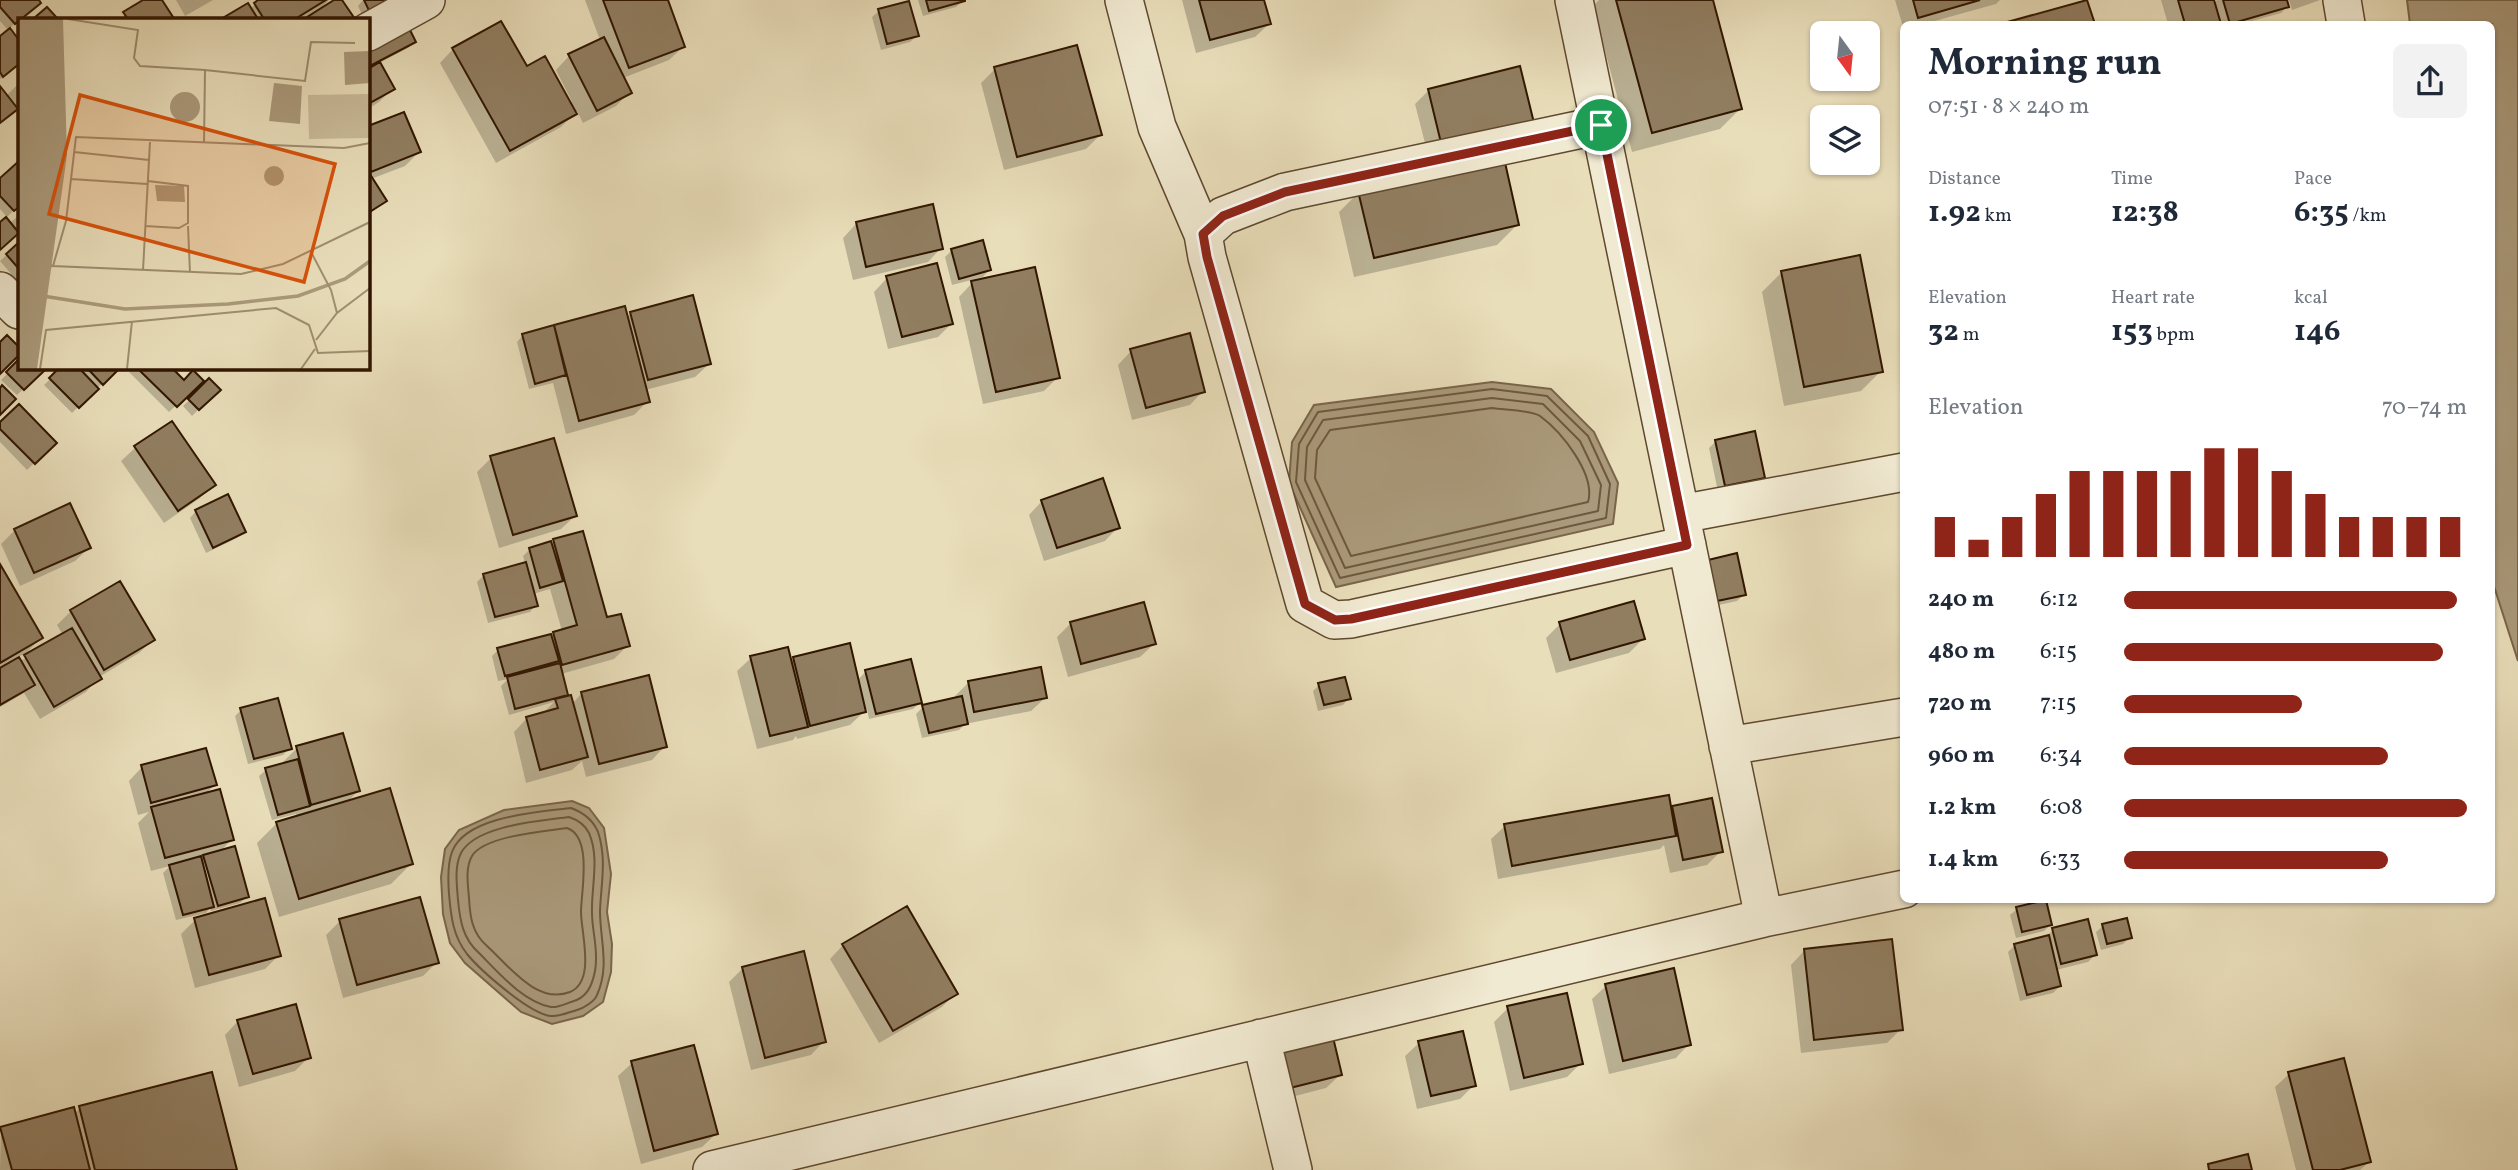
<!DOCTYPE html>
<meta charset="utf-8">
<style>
:root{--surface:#fff;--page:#f2f2f3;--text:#1f2937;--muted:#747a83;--accent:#8f2418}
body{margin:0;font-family:Vollkorn,serif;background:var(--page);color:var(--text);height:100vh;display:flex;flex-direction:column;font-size:26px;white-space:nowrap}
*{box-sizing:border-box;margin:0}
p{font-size:23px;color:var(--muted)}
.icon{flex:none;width:38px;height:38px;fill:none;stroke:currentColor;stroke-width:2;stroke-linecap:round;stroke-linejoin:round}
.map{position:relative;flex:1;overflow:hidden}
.sheet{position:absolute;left:1900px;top:21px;width:595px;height:882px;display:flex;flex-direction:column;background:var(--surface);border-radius:10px;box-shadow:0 2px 5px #0004}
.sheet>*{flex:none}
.needle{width:46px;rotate:165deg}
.fabs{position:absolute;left:1810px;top:21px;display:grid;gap:14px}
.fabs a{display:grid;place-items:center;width:70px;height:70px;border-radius:10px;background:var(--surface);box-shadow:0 2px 5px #0004;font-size:35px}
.pin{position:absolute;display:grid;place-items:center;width:60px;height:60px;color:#fff;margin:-30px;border:4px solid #fff;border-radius:50%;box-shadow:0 2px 7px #0007}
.round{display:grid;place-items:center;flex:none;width:74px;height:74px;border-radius:10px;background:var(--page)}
.summary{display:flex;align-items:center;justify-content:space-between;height:119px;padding:0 28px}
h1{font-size:38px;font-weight:700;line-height:52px}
.figures{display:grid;grid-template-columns:repeat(3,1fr);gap:10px;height:119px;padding:7px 28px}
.figures div{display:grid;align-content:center}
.figures b{font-size:30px;font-weight:700}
.figures small{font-size:19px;font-weight:400}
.figures p{font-size:19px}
.chart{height:196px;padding:14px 28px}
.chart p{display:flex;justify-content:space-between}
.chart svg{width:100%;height:126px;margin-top:7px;stroke:var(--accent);stroke-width:6}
ul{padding:0 28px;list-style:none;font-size:23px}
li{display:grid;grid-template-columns:112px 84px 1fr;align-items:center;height:52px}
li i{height:18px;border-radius:9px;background:var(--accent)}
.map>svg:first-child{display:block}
.water{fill:#aa9a7b;stroke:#7a654a;stroke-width:2}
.shadow{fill:#0003}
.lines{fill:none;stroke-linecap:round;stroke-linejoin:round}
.shore{stroke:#6e583e;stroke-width:2}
.building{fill:#917e61;stroke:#311600;stroke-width:2}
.minor-casing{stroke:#5f482e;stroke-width:40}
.minor{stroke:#f1ead2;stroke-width:37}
.route-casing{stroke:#fff;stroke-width:14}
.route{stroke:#8f2418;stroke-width:9}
.inset-river{fill:none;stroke:#aa9a7b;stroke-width:3.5}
.inset-road{fill:none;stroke:#9f8e70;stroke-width:2}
.view{fill:#d6520b;fill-opacity:0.15;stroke:#d6520b;stroke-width:3.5}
.inset-edge{fill:none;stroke:#311600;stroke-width:3.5}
</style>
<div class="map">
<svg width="2518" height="1170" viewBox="0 0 2518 1170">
<rect width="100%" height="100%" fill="#e9deba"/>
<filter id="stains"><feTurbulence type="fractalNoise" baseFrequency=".00286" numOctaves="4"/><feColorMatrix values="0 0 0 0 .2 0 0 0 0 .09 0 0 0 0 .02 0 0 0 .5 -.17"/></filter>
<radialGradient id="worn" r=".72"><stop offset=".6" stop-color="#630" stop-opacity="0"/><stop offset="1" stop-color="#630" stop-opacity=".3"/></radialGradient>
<!-- water -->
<path class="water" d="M2407,0H2518V661L2492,580V24H2410Z
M1492,382L1551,389L1594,432L1618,483L1613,524L1336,587L1289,483L1292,442L1314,405Z
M572,801L589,808L604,828L611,874L607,912L612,944L611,972L603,1002L583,1016L552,1024L521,1012L465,963L450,943L443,914L441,877L445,849L459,830L504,810Z"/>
<!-- shadow -->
<path class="shadow" d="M0,0H37L9,29L15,38L19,34V64L0,79V38L9,31L0,21Z
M146,0H160L171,17L169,19H119Z
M176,0H213L185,16Z
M261,0H329L319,10L340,0L352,19H224L247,5L250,9Z
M363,0H398L364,19L358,6Z
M585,0H666L683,47L669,60L623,78L630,92L616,106L583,123L577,111L561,127L496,163L440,63L453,49L526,68L569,103L572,102L556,70L569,56L600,40Z
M918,0H963V1L956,7L923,16Z
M1182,0H1262L1269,24L1255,37L1196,53Z
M1599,0H1712L1740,109L1720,129L1632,152L1593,6Z
M1895,0H2000L1996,4L1924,24H1904V30Z
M2161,0H2212L2213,4L2217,0H2286L2287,7L2281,13L2241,24H2222L2221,22L2218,24H2168Z
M2289,0H2320L2292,10Z
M2086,2L2093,24H2007Z
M879,11L917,36L910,42L881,50L872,17Z
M414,42L408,48L379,63L393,88L379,102L368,109V49Z
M1519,68L1429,159L1415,104L1429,90Z
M995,69L1100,135L1086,149L1004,170L981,83Z
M19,83V110L17,107L0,122V88L6,96Z
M403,114L419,152L405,166L371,179L384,201L368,216V128Z
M19,163V205L7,217L0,209V181Z
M1359,192L1517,225L1497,245L1354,277L1339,212Z
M931,206L941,248L928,262L853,280L843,238L856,224Z
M19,215V233L0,248V225L10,223Z
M19,244V283L0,261Z
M951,251L989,270L983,277L952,285L945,257Z
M1782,272L1881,371L1861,391L1784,406L1762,292Z
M887,278L952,323L938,337L888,349L874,292Z
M972,283L1058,377L1044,391L983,404L959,297Z
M631,313L709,364L695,377L645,390L648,401L634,415L566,434L553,383L529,389L517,342L523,335L555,327L626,318Z
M1131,351L1203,391L1190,405L1132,420L1118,365Z
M19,362V368H38L42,371L17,395L1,380Z
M62,368H118L72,413L44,385Z
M133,368H170L184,382L202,381L169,412L129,372Z
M209,381L218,390L192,416L183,406Z
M171,423L214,485L200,498L164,523L121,461L135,448Z
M0,425L55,443L27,470L0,442Z
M1716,441L1763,477L1757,484L1718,492L1709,448Z
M491,458L575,516L561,529L499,548L477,472Z
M1042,501L1118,527L1105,541L1044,561L1029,515Z
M196,511L244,531L237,538L206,553L190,518Z
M15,530L89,548L75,561L20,586L1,544Z
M554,541L606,620L628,645L614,659L561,674L566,694L561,699L572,704L581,694L647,677L665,746L652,760L586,777L582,761L572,770L526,783L514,732L527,718L542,714L554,702L509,715L501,686L508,679L498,681L492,656L498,650L562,631L550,589L533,594L536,605L530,612L488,623L477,582L484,575L525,563L523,556L530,549L551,544Z
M0,567L41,638L27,652L17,658L19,662L63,635L57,625L71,611L153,640L139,653L99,677L86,692L40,719L24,693L0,707Z
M1702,568L1744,594L1737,601L1710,607Z
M1071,623L1154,644L1140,657L1068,677L1057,637Z
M1560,624L1643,639L1629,653L1556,673L1546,638Z
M751,658L790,662L794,658L857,681L866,671L920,703L913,709L869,719L867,709L850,725L797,739L796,736L793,740L757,749L737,671Z
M969,682L1045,698L1031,711L965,724L959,730L922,738L916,714L923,707L955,699V696Z
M1319,685L1349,698L1343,705L1318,711L1313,691Z
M241,710L290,748L283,755L248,764L235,716Z
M297,748L358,791L346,803L411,864L391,884L279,917L257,843L277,823L298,817L296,814L272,820L259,776L266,770L284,765L283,762Z
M142,767L215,785L204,795L232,839L219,853L247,897L240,903L211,911L210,908L206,913L176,920L163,873L170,866L151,871L138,823L149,812L138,815L129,781Z
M1711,800L1721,851L1707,865L1670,873L1664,845L1660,849L1498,879L1491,839L1505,826L1669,808Z
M2017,909L2050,925L2044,931L2016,938L2010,915Z
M195,920L279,955L265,969L195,988L181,934Z
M340,921L437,962L423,976L343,998L326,935Z
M2103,926L2130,937L2123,944L2101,950L2096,932Z
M2053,930L2095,955L2088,962L2056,970L2060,986L2053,993L2020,1001L2008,952L2015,945L2047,936Z
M843,945L956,993L942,1007L879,1043L830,959Z
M1804,951L1901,1029L1887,1043L1801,1053L1791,965Z
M743,968L824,1041L811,1055L751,1070L729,982Z
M1606,986L1689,1044L1676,1058L1609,1074L1592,999Z
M1508,1008L1581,1063L1567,1077L1510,1091L1494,1022Z
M238,1021L309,1057L295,1071L239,1087L225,1035Z
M1419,1043L1474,1085L1460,1099L1417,1109L1405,1056Z
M1263,1061L1340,1075L1326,1088L1272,1102Z
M632,1063L716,1134L702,1147L641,1164L618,1076Z
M2289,1074L2369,1162L2360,1170H2296L2275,1087Z
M80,1108L235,1170H0L1,1129L74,1114Z"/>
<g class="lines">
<!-- shore -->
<path class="shore" d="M1492,389L1547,396L1588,436L1610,484L1606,518L1340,578L1296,482L1299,444L1318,412Z
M1492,398L1543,404L1580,441L1601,485L1598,511L1345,568L1305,480L1307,447L1323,420Z
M1492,408C1503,410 1532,410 1540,416C1562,432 1596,475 1588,502L1351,556L1315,478L1317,450L1330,430Z
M571,808C582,812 593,820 598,832C607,859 601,884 600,911C600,940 610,966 597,995C595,1001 584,1008 577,1010C570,1012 558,1017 551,1016C530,1014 481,971 467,954C453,936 451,917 449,894C448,881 447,865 452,852C465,816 539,812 571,808Z
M569,817C578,820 585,825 589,833C600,858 591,888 592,913C592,932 599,951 595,971C592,986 587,998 571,1002C565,1004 557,1008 551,1007C523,1002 498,972 479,953C463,939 460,921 458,900C457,886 454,867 461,853C476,825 541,821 569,817Z
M567,828C593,837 581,892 581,912C581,933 596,981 570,992C537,1005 509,966 487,946C472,933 470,917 469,898C468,885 465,868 472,856C484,836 545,831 567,828Z"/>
</g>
<!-- building -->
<path class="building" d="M0,0H39L41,3L15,24L0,7Z
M143,0H162L173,17L170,19H128L123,12Z
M258,0H326L295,19H264L254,3Z
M334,0H342L355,19H304Z
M364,0H400L373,19Z
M603,0H668L685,47L629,68Z
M926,0H965V1L929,11Z
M1199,0H1264L1271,24L1210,40Z
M1616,0H1713L1742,109L1652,133Z
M1913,0H1980L1918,18Z
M2087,0L2095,24H2000Z
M2178,0H2214L2221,24H2185Z
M2223,0H2287L2289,7L2230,24Z
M909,1L919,36L887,44L878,9Z
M248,3L258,19H221Z
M47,7L58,19H33Z
M501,21L527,66L545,56L577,114L510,151L452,48Z
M408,26L416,42L368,67V47Z
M10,28L19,40V64L3,77L0,72V36Z
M604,37L632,93L597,111L568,54Z
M1077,45L1102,135L1017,157L994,67Z
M380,62L395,89L368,104V69Z
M1520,66L1534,123L1442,147L1428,89Z
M0,86L18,109L0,123Z
M404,112L421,152L371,172L368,163V126Z
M1504,158L1519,225L1374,258L1358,191Z
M19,161V207L14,211L0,196V178Z
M368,171L387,201L368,213Z
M933,204L943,249L866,267L856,222Z
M6,217L19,233L0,250V222Z
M983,240L991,270L959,279L951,249Z
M19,242V269L6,254Z
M1860,255L1883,372L1804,387L1781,271Z
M937,263L953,324L902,337L886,276Z
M1035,267L1060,378L996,392L971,281Z
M693,295L711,364L648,380L630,312Z
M625,306L650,402L579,421L554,325Z
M554,325L566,375L535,384L522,334Z
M1190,333L1205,392L1146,408L1130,349Z
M7,335L19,347V355L0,374V342Z
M19,359V368H41L44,371L24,390L6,372Z
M59,368H79L99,389L79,408L49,378Z
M87,368H120L103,385Z
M137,368H172L184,380L193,370L204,381L177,407Z
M209,378L221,390L199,410L188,399Z
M2,385L16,399L0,415V388Z
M19,404L57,443L35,464L0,429V422Z
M172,421L216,485L178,511L134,446Z
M1755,431L1765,478L1725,486L1715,440Z
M554,438L577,516L513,535L490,456Z
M1103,478L1120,528L1057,548L1041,500Z
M228,494L246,532L213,548L195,510Z
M70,503L91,548L34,573L14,529Z
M583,531L607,617L621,614L630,646L562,665L553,632L577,625L553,539Z
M551,541L563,581L540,588L529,548Z
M1737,553L1746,595L1717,601L1708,560Z
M526,562L538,606L495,617L483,574Z
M0,564L43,638L0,663Z
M120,581L155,640L104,670L70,610Z
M1634,601L1645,639L1570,660L1559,622Z
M1144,602L1156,644L1081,664L1070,622Z
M72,628L102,679L54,707L24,655Z
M551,634L559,661L505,676L497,648Z
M850,643L866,712L810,726L793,657Z
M788,647L808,727L770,736L750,656Z
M19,657L35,685L0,705V668Z
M911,659L922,703L876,714L865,670Z
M560,663L568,695L515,709L507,677Z
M1041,667L1047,698L974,712L968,681Z
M649,675L667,747L599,764L581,692Z
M1345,677L1351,699L1324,705L1318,683Z
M571,695L588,757L540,770L526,717L558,708L555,699Z
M962,696L968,724L929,733L922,705Z
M278,698L292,749L254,759L240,708Z
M343,733L360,791L311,805L296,746Z
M206,748L217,785L151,803L141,765Z
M298,759L310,806L278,815L265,768Z
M390,788L413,864L299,899L276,822Z
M220,789L234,840L165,858L151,807Z
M1669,795L1676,836L1512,866L1504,824Z
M1712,798L1723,852L1683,860L1672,806Z
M235,846L249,897L218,906L203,855Z
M201,856L214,907L183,915L169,865Z
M420,897L439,963L357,985L339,919Z
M265,898L281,956L209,975L194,918Z
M2046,900L2052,925L2022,932L2016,907Z
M907,906L958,994L893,1031L842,944Z
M2127,918L2132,938L2107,944L2102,924Z
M2088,919L2097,955L2061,964L2052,928Z
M2049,935L2061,986L2027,995L2014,944Z
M1892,939L1903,1030L1814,1040L1804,949Z
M804,951L826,1042L765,1058L742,967Z
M1674,968L1691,1045L1623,1061L1605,984Z
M1567,993L1583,1064L1524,1078L1507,1006Z
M296,1004L311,1058L253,1074L237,1020Z
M1463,1031L1476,1086L1431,1096L1418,1041Z
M1332,1033L1342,1075L1286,1089L1276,1046Z
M694,1045L718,1134L654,1151L631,1061Z
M2344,1058L2371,1162L2340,1170H2313L2288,1072Z
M212,1072L237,1170H95L79,1106Z
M74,1107L90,1170H12L0,1127Z
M2248,1154L2252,1170H2209L2208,1164Z"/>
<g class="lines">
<!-- minor casing -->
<g class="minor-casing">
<path id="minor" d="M1124,0L1157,127L1203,234
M1574,0L1764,918
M2342,0L2346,24
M368,32L426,0
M1601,125L1285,192L1223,216L1203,234L1207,257L1305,604L1334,620L1351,619L1687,545
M0,291L19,310
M1681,514L1904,472
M1728,746L1904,717
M1261,1038L1293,1170
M712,1170L1764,918L1904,889"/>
</g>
<!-- minor -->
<use href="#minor" class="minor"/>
</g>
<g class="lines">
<!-- route casing -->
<g class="route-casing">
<path id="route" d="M1601,125L1687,545L1351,619L1335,620L1305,604L1207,257L1203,234L1223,216L1285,192Z"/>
</g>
<!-- route -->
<use href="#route" class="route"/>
</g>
<!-- overview -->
<g transform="translate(18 18)">
<rect width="352" height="352" fill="#e9deba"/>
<path d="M352,76V120L291,121L290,77Z" fill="#cabc9a"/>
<path d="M0,1H45L49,137L19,351H0ZM352,33V65L327,67L326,34ZM256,65L284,68L282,106L251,103ZM152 89a15 15 0 1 1 30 0a15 15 0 1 1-30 0ZM246 158a10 10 0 1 1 20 0a10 10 0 1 1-20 0ZM137,167L166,168L167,184L139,183Z" fill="#aa9a7b"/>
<path class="inset-river" d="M0,242L34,248M25,278L107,291L210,286L280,278L327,261L352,243"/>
<path class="inset-road" d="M50,1L120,12L116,40L122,48L187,52L186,125M187,52L287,63L293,24L337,25M352,125L326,130L58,119L48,203L35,248L223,256L265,246L352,204M56,134L131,142M53,161L129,166M127,208L161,210L170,205V168L130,163M170,208L172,255M292,232L313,272L319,295M125,252L132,124M298,322L319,295L352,270M22,351L28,312L258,290L291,307L300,335L352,333M109,351L114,303M283,351L297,331"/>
<path class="view" d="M62,77L317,146L286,264L31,196Z"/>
<rect width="352" height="352" class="inset-edge"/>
</g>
<rect width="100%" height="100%" filter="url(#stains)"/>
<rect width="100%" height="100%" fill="url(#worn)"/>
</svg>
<div class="fabs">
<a><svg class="needle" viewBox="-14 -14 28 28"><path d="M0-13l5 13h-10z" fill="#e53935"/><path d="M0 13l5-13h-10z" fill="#747a83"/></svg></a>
<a><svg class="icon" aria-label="layers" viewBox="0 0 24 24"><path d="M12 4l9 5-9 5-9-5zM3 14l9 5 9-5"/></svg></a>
</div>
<div class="pin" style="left:1601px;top:125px;background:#1e9e55"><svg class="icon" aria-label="arrive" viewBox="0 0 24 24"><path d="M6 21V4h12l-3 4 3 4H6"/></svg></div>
<section class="sheet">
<div class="summary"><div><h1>Morning run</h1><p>07:51 · 8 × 240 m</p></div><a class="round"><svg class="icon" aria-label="share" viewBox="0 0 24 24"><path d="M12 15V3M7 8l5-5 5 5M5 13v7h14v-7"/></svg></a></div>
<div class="figures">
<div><p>Distance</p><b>1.92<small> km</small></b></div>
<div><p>Time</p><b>12:38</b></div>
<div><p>Pace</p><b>6:35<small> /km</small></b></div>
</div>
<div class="figures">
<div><p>Elevation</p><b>32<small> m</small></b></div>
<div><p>Heart rate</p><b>153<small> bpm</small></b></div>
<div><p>kcal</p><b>146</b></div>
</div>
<div class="chart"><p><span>Elevation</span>70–74 m</p>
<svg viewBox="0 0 160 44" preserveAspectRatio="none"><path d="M5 44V30M15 44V38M25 44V30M35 44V22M45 44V14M55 44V14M65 44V14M75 44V14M85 44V6M95 44V6M105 44V14M115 44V22M125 44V30M135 44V30M145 44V30M155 44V30"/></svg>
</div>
<ul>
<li><b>240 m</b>6:12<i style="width:97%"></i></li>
<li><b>480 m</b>6:15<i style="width:93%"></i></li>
<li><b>720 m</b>7:15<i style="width:52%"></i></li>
<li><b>960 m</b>6:34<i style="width:77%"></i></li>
<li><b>1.2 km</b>6:08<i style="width:100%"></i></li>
<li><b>1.4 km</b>6:33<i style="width:77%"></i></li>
</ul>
</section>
</div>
